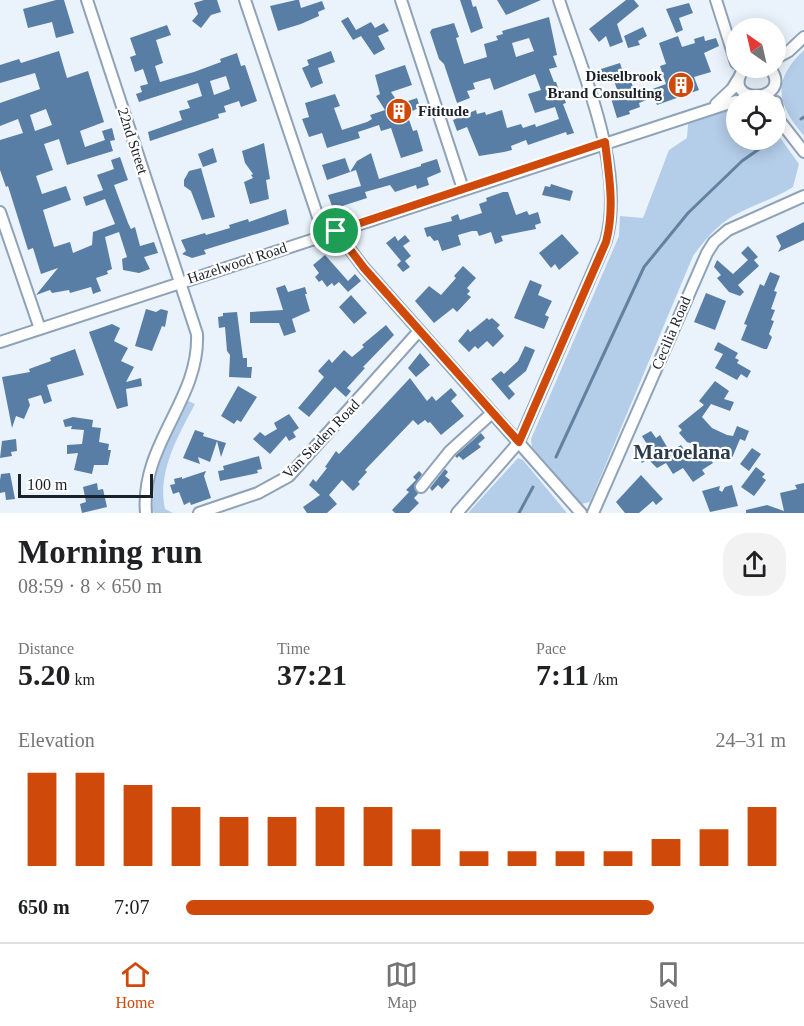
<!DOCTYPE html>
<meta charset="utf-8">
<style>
:root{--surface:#fff;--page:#f2f2f2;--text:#202124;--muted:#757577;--line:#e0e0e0;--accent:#cf4a0a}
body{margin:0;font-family:"Times New Roman",serif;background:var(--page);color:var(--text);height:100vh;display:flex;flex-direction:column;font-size:22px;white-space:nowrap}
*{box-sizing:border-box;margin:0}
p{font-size:20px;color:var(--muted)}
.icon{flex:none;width:33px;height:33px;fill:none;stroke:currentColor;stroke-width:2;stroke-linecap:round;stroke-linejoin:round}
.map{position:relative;height:513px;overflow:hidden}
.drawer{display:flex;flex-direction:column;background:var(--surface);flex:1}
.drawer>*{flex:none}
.needle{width:39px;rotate:326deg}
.buttons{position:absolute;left:726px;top:18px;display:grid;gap:12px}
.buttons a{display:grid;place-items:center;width:60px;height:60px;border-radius:50%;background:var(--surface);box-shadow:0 3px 15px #0003;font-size:30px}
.scale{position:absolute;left:18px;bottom:15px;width:135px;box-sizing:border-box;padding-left:6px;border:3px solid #192129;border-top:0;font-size:16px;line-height:21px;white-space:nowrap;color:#192129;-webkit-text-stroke:4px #fff;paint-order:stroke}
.pin{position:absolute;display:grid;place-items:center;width:51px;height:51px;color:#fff;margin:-26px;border:3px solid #fff;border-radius:50%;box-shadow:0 2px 6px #0007}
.round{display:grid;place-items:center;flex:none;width:63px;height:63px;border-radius:24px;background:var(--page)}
.summary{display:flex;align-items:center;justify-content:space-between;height:102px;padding:0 18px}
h1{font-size:33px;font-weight:800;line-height:45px}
.stats{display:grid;grid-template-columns:repeat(3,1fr);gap:9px;height:102px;padding:6px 18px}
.stats div{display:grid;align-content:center}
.stats b{font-size:30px;font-weight:800}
.stats small{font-size:16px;font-weight:400}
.stats p{font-size:16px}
.chart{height:168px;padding:12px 18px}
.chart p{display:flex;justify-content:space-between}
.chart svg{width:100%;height:108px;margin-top:6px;stroke:var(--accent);stroke-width:6}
ul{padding:0 18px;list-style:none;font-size:20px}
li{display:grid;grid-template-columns:96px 72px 1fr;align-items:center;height:45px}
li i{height:15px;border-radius:8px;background:var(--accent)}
.tab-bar{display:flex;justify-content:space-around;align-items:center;height:84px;border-top:2px solid var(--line);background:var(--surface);font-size:16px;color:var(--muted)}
.tab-bar a{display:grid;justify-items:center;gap:3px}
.tab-bar .on{color:var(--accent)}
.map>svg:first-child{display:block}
.green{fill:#b4cde8}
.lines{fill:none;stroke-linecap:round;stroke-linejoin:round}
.stream{stroke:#6381a0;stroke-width:3}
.building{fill:#597ea5;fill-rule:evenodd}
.minor-casing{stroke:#8fa3b8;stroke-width:14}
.minor{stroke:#fff;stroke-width:10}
.route-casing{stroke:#fff;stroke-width:12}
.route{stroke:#cf4a0a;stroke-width:8}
.labels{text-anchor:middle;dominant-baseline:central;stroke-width:4.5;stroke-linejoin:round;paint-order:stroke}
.poi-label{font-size:15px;font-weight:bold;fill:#192129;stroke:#fff;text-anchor:end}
.street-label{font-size:15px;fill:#192129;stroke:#fff}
.district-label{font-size:21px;font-weight:bold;fill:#2a3b4d;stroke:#fff}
</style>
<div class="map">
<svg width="804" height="513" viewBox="0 0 804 513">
<rect width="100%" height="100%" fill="#eaf3fc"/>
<!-- green -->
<path class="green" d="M804,50V136C777,104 771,81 804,50Z
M730,110L736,111V140H776V132L799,164L793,187C774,199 753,205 733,216C717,225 704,241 693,256L590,502L581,504L532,448L531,439L619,236L620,216L643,218L669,150L687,138L688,124Z
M188,401L195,404C178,436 157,472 165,509L173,513H154L152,509L155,477L159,459Z
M518,458L523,460L567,513H468Z"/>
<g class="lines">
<!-- stream -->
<path class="stream" d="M801,119L804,117
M556,457L644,267L688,213L742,161L772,140
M519,513L533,487"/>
</g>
<!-- building -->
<path class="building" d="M56,0H64L74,33L56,38L52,22L28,28L23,9Z
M204,0H217L221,12L211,15L201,28L192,21L198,14L194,3Z
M296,0H299L301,8L322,1L325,9L318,12L319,16L301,24L278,31L270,6Z
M460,0H471L473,7L476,6L483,28L471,33Z
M497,0H541L506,15Z
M626,0H634L639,6L617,24L623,42L610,47L606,36L599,42L589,29Z
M689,3L693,13L679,18L683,30L676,33L666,9Z
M348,17L356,30L371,22L375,28L384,23L389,31L378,36L385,49L374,55L361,36L353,40L341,21Z
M549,17L557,55L553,56L557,67L549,69L554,82H556L561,96L563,95L566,103L563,104L574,133L567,135L566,132L528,145L526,140L511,146L512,150L504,152L479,156L467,127L457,131L453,120L476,110L477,114L485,112L486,115L502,110L507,128L521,124L523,128L535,124L536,127L559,119L555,107L535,113L528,94L541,90L535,74L494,90L490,78L473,83L475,89L467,91L470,98L457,103L444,64L439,59L430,32L432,29L454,23L459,37L456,38L464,64L487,57L484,44L498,40L496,36L503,34L502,31ZM529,38L534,51L516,57L512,43Z
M167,25L171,35L156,40L163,63L155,66L160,82L194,72L221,62L220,59L237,53L241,66L245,65L257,101L241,107L239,101L224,106L226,112L218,114L219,118L150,141L148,132L182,120L179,111L190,108L187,101L202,96L198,83L139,102L136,94L142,92L140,86L148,84L143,69L135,72L130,57L136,55L130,38ZM226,76L230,89L214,95L210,81Z
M643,27L647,36L638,41L640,45L628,48L624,36Z
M678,36L682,47L695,43L694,39L704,36L705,41L716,38L719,46L704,53L711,72L694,77L699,90L657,105L654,97L639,103L640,107L629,111L630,114L617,118L610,95L618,92L613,78L605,81L601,69L620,63L625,78L629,76L636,95L666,84L660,66L666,64L659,43Z
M59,51L67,78L88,71L104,122L80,131L85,147L105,140L102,131L112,128L115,140L110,141L113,151L67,165L59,139L44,144L53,170L36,176L42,194L66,186L71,200L43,210L54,247L70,242L73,253L92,245L93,232L115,224L105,199L86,206L83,197L103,190L97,175L114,169L111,160L120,157L128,180L114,185L128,223L131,229L135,227L140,246L154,242L158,253L144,257L150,269L139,273L123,270L122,259L127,257L119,232L105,237L112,269L107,271L108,274L96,278L101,291L93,294L91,287L70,293L69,290L52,293L50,290L36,295L58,268L41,274L33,248L28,250L8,186L6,187L0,170V140L23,133L18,119L0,126V103L40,89L35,73L0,83V65L19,59L21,63ZM46,109L52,125L35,131L30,115Z
M331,51L335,62L318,68L323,83L311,88L302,68L309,65L307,60Z
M405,65L412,85L391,92L399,104L417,98L420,107L407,114L413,131L417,130L423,151L401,158L391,128L381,131L379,125L358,132L360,138L327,148L322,133L309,137L302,119L309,117L305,103L335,94L340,106L334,108L342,130L367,122L372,119L370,115L385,110L376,96L380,94L375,75Z
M264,143L270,179L266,180L269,199L250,204L244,182L253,178L251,175L253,174L245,163L242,151Z
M213,148L217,162L203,167L198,154Z
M371,153L379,179L421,166V164L437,159L441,172L427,178L429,185L417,189L416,185L395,192L390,185L365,192L367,198L333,209L328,195L361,186L356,170L327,180L322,165L345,158L350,172L357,161Z
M201,168L215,217L202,220L191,191L184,186V180L189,171Z
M551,184L573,191L570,201L542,195L545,186L550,187Z
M503,192H508L516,215L527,211L529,215L538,212L541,223L535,225L536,229L501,236L503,241L495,244L491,232L479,236L477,231H472L458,235L461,245L442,251L438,240L434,241L430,236L427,237L424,228L452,221L451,217L458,214L460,220L482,213L479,204L487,201L486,198Z
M286,209L289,224L204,250L206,254L192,258L182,254L186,251L181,240L205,233L206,235L230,228L229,225L248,219L249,222Z
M804,222V240L778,252L781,246L776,236Z
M562,234L579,253L559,270L555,264L551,268L539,253Z
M405,235L410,241L403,246L411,256L405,261L410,267L403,272L397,265L401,261L386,243L395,236L398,241Z
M748,246L758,257L754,260L759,266L738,285L744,292L740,296L729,292L717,278L721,275L714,267L717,260L733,274L748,260L741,253Z
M325,255L348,281L355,274L361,281L348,292L339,282L334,286L332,283L327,287L322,280L319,282L315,277L319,273L313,265Z
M463,266L476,278L467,288L470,291L467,294L471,297L457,312L453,308L434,323L415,301L429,286L441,295L456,278L454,276Z
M770,272L780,276L774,291L777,292L771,309L775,310L771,320L774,321L769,334L772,337L767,349H764L741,340L747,325L744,324L760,284L764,286Z
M530,280L542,285L538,295L552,301L545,315L549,317L544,329L514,318Z
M285,285L288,292L305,287L307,294H305L310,311L292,319L296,332L284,336L279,323H250V312L283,310L276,288Z
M706,293L726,301L715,330L694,322Z
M351,295L367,313L354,324L339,307Z
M146,309L156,312L161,309L168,311L165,327L162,326L152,351L135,346Z
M237,312L243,358H247V367H252L251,378L229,377L230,355L227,351L225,327L219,328L218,317L223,316V313Z
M487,318L489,320L492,318L500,325L497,328L504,336L493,347L487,341L478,349L475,346L469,352L458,341L468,329L470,332Z
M112,324L120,328L114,341L128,348L121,361L134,367L126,382L141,378L142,386L126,389L128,406L117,409L89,332Z
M386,325L394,335L363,367L365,368L347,388L351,391L346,397L335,387L309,417L298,408L324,377L318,371L329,359L332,363L344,350L352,357L364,347L362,345Z
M718,342L738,353L735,358L739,360L737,363L751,371L747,378L741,374L737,380L715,368L723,354L714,350Z
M525,346L535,350L526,371L508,386L515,394L509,400L491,379L501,371L504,374L518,361Z
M75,349L84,375L47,385L52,401L44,404L41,395L28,399L30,405L24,419L16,416L12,428L2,377L30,372L29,369L51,361L50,358Z
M420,353L430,365L416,377L408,368Z
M410,378L427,401L432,396L436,401L451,388L457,395L451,401L464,416L441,435L430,422L428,423L425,420L418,425L413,420L365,470L367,472L358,482L360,484L353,491L342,480L329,495L337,504L327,513H307L303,507L320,495L309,485L313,479L316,482L327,468L325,467L336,451L339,454Z
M715,381L729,391L724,399L734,402L730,411L711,404L702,417L712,428L727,435L733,436L737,426L749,431L745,441L740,439L732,458L687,442L679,433L682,430L678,426L704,405L699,401Z
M238,386L257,397L241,422L237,420L234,424L221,416Z
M289,414L299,428L293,432L296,437L289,441L286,436L270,454L253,439L260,432L265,436L277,429L274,423Z
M73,417L93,420L92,427L101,428L99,442L109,444L108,450H111L108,465H94L92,474L74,470L78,453L67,454V445L82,444L84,430L71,429L72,426L65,427L63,420Z
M195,430L204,433L203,436L226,443L221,457L217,441L210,462L198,457L200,464L183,458Z
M651,431L656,438L660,435L670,452L681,445L692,461L706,452L713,463L702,470L705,474L693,482L683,468L673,474L666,463L657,468L648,459L642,463L637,455L648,446L642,436Z
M481,433L485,438L478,444L481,447L463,460L459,456L457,458L455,456Z
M16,439L17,451L11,452L12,456L0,458L2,441Z
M752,448L761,454L749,471L740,464Z
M259,456L262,469L257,470L258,473L220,481L218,471L224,470L223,466Z
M756,467L765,474L762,477L766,480L754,496L741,487Z
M445,469L448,472L445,476L450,480L442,489L438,485L432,491L430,488Z
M206,471L204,476L211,498L191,505L190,502L184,505L179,492L173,494L170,485L175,484L174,479L182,477V479Z
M419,471L422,474L414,486L418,494L414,498L419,503L409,513H395L392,510L409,492L406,490L416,480L413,477Z
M10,473L15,499L6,500L5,492L0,493V480L1,474Z
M641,475L663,499L656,505L653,501L639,513H625L616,502Z
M97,483L98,490L103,489L107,507L82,513L80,504L86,502L83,487Z
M804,483V513H746V510L767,505L784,511L780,493L797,489L795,485Z
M732,485L738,506L710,512L702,491L720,486L719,490L722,492L725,487Z"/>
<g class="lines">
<!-- minor casing -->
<g class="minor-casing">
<path id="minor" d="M87,0L197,334C200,400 140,444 146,513
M245,0L324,235
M401,0L463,189
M716,0L736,63
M776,58L789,51L804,37
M744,68C718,107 796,103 770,68
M776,102L779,120
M716,104L732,89L740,76
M776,116L804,152
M0,212L40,329
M336,231L364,268L581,513
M0,342L736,101
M421,487L450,451L492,413
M199,513L258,493L289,476L419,331
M457,513L519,442L606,241C626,168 582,71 559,0
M593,513L707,253L714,242L728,230L804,196"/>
</g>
<!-- minor -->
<use href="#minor" class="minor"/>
</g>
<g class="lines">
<!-- route casing -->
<g class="route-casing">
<path id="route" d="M605,142C609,175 615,209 606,242L519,442L364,268L336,231Z"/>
</g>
<!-- route -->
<use href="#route" class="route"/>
</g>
<!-- icons -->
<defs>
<g id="building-disc" transform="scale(1.35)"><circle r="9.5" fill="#cf4a0a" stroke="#fff"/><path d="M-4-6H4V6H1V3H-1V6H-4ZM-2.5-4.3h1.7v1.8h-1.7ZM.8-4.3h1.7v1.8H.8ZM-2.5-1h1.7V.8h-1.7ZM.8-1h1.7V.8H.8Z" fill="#fff"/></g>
</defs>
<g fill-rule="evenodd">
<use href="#building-disc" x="681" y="85"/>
<use href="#building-disc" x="399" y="111"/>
</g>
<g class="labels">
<!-- poi labels -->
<g class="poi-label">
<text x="662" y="76">Dieselbrook<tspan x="662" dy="17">Brand Consulting</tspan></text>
<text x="418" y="111" text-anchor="start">Fititude</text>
</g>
<!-- street labels -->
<g class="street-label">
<text transform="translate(133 141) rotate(72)">22nd Street</text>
<text transform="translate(237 263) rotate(-18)">Hazelwood Road</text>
<text transform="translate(671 333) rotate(-67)">Cecilia Road</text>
<text transform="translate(321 439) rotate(-46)">Van Staden Road</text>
</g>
<!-- district labels -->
<g class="district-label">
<text x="682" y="452">Maroelana</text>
</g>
</g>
</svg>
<div class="buttons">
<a><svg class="needle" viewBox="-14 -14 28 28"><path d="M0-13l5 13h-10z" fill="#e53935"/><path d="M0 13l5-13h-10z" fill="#757577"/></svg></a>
<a><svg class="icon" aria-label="locate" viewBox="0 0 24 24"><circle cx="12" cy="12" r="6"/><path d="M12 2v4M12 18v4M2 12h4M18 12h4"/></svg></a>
</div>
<div class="scale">100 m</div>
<div class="pin" style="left:336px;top:231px;background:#1e9e55"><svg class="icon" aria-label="arrive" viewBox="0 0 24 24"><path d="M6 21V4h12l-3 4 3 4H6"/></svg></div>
</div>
<section class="drawer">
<div class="summary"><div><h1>Morning run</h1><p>08:59 · 8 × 650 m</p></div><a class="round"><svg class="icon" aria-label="share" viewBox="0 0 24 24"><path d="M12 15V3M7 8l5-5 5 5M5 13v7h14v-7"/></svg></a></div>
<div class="stats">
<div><p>Distance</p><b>5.20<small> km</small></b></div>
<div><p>Time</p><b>37:21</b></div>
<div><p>Pace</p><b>7:11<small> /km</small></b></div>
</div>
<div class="chart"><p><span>Elevation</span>24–31 m</p>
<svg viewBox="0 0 160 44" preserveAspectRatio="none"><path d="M5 44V6M15 44V6M25 44V11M35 44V20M45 44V24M55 44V24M65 44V20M75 44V20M85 44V29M95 44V38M105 44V38M115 44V38M125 44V38M135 44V33M145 44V29M155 44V20"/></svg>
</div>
<ul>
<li><b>650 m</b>7:07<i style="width:78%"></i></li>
</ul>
</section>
<nav class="tab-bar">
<a class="on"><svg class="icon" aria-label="home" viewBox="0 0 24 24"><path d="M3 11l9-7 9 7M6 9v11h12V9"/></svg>Home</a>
<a><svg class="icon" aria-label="map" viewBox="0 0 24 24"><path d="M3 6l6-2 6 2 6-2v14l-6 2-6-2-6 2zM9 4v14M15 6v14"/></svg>Map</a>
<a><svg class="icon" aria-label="saved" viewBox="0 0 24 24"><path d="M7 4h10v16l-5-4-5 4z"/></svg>Saved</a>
</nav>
